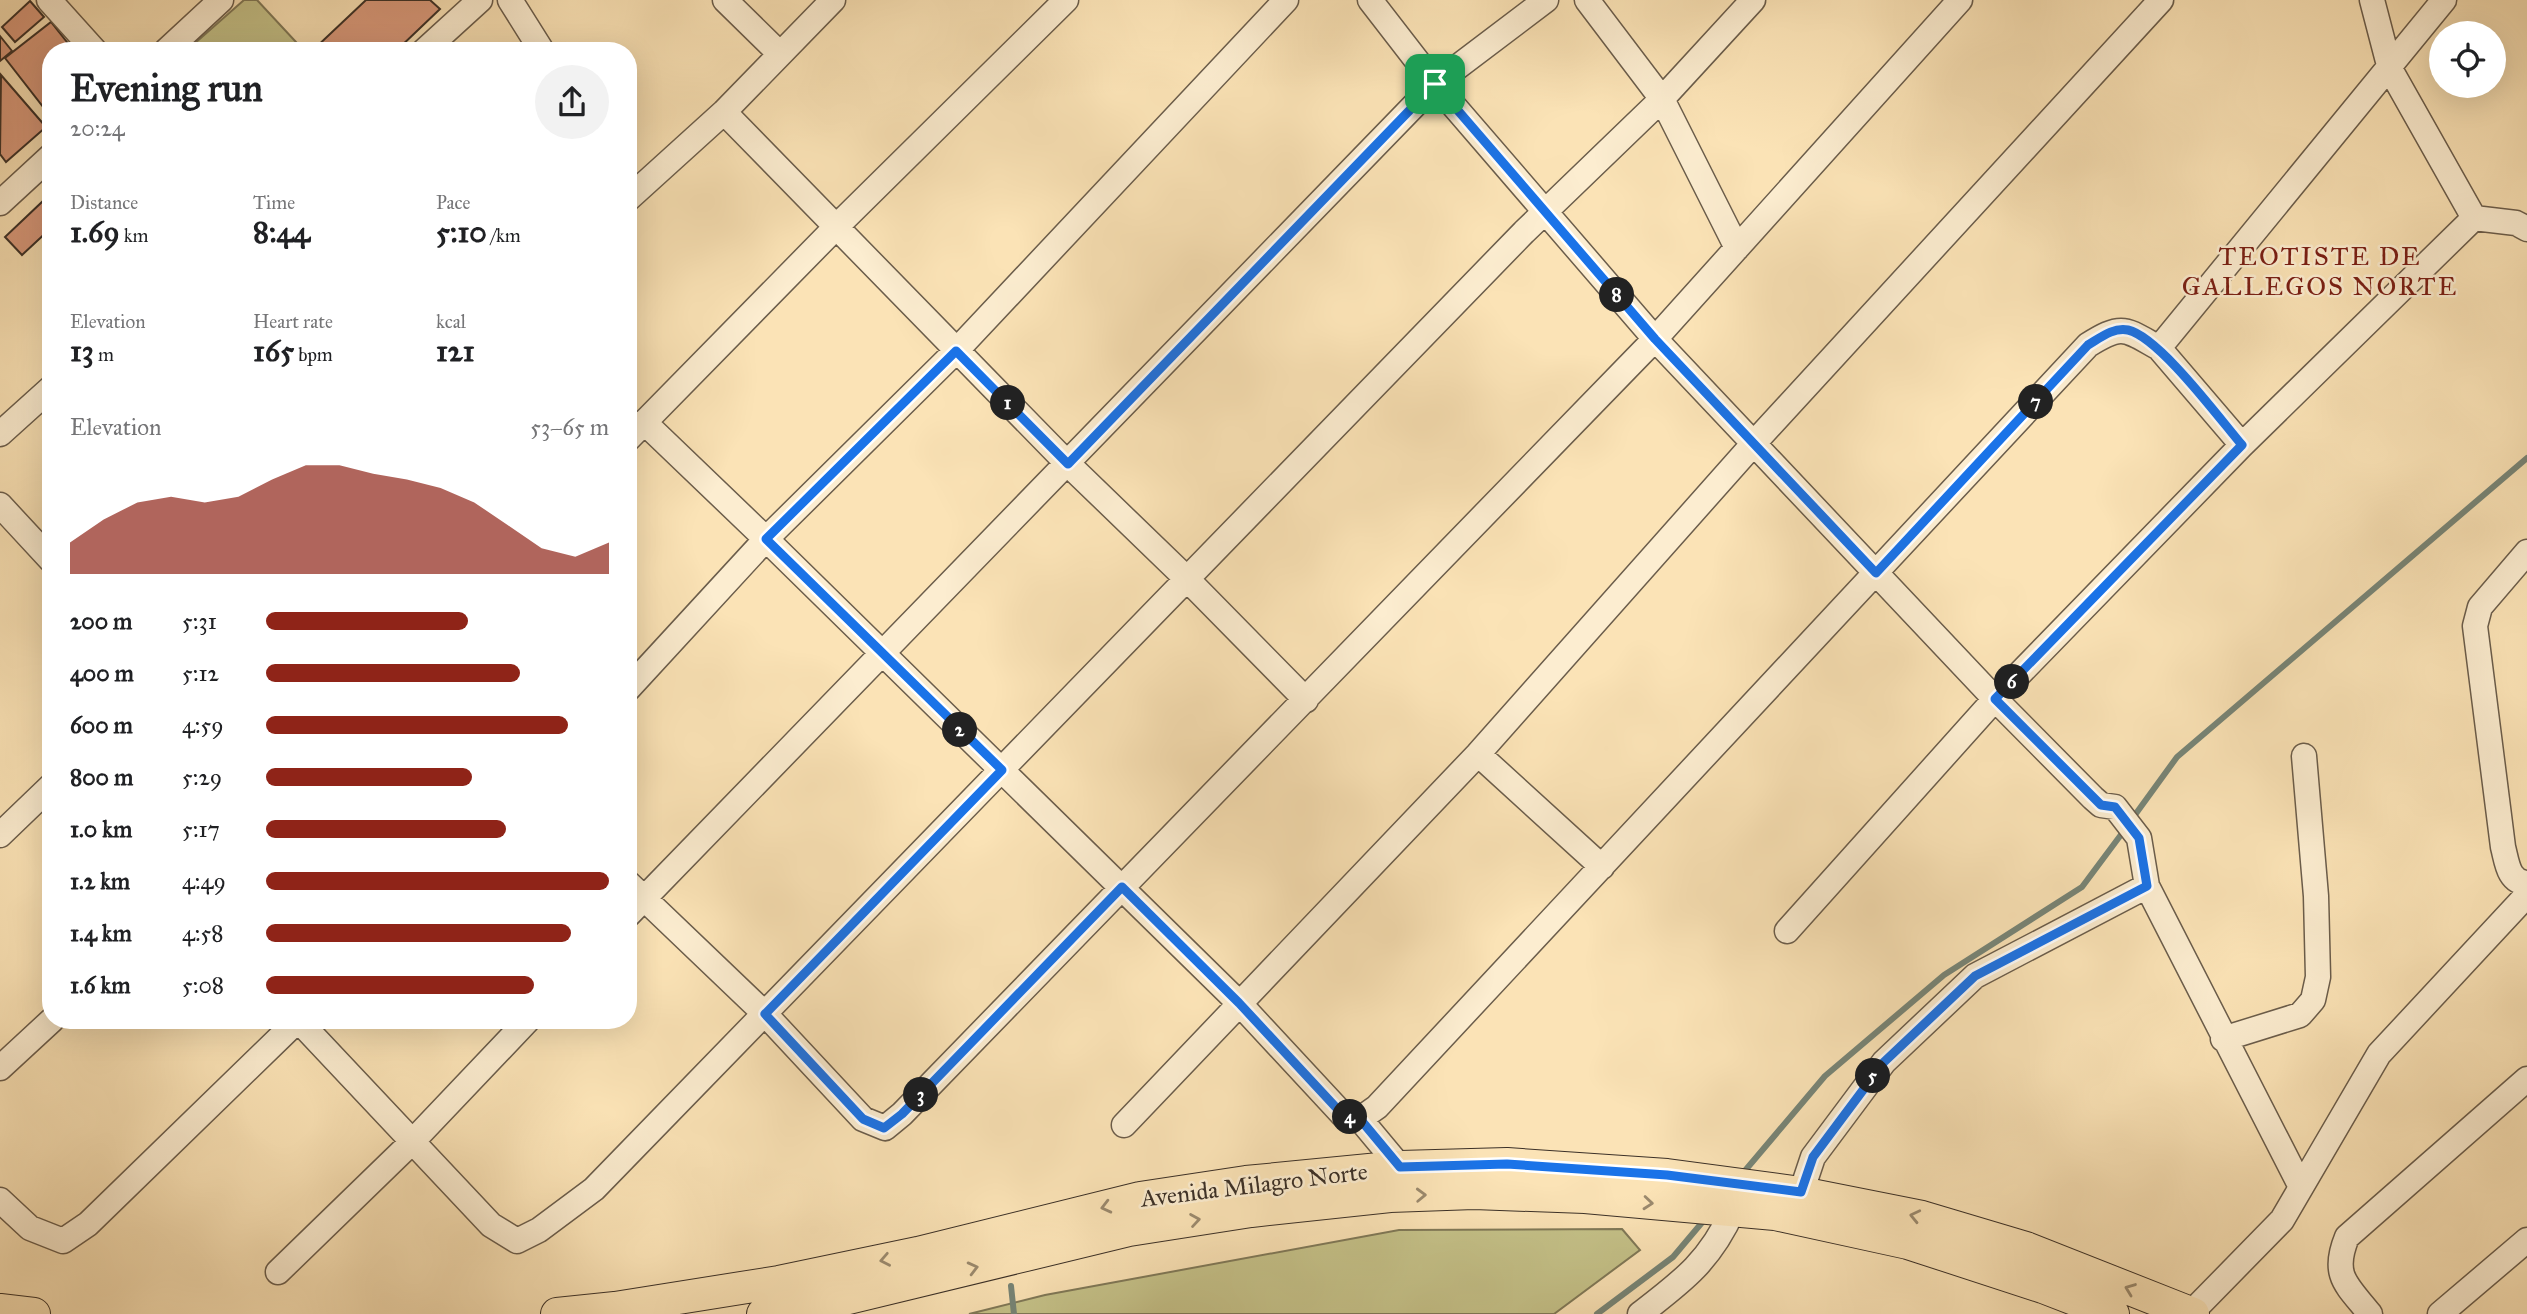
<!DOCTYPE html>
<meta charset="utf-8">
<style>
:root{--surface:#fff;--page:#f2f2f2;--text:#202124;--muted:#757577;--accent:#8f2418}
body{margin:0;font-family:"IM FELL Great Primer",serif;background:var(--page);color:var(--text);height:100vh;display:flex;flex-direction:column;font-size:26px;white-space:nowrap}
*{box-sizing:border-box;margin:0}
p{font-size:23px;color:var(--muted)}
.icon{flex:none;width:38px;height:38px;fill:none;stroke:currentColor;stroke-width:2;stroke-linecap:round;stroke-linejoin:round}
.map{position:relative;flex:1;overflow:hidden}
.details{position:absolute;left:42px;top:42px;width:595px;height:987px;display:flex;flex-direction:column;background:var(--surface);border-radius:28px;box-shadow:0 7px 28px #0002}
.details>*{flex:none}
.fabs{position:absolute;left:2429px;top:21px;display:grid;gap:14px}
.fabs a{display:grid;place-items:center;width:77px;height:77px;border-radius:50%;background:var(--surface);box-shadow:0 7px 28px #0002;font-size:35px}
.pin{position:absolute;display:grid;place-items:center;width:60px;height:60px;color:#fff;margin:-30px;border-radius:14px;box-shadow:0 4px 10px #0006}
.km{position:absolute;width:35px;height:35px;margin:-18px;border-radius:50%;background:#222;color:#fff;font-size:19px;line-height:35px;text-align:center}
.round{display:grid;place-items:center;flex:none;width:74px;height:74px;border-radius:37px;background:var(--page)}
.headline{display:flex;align-items:center;justify-content:space-between;height:119px;padding:0 28px}
h1{font-size:38px;font-weight:700;line-height:52px}
.stats{display:grid;grid-template-columns:repeat(3,1fr);gap:10px;height:119px;padding:7px 28px}
.stats div{display:grid;align-content:center}
.stats b{font-size:30px;font-weight:700}
.stats small{font-size:19px;font-weight:400}
.stats p{font-size:19px}
.chart{height:196px;padding:14px 28px}
.chart p{display:flex;justify-content:space-between}
.chart svg{width:100%;height:126px;margin-top:7px;fill:var(--accent);opacity:.7}
ul{padding:0 28px;list-style:none;font-size:23px}
li{display:grid;grid-template-columns:112px 84px 1fr;align-items:center;height:52px}
li i{height:18px;border-radius:9px;background:var(--accent)}
.map>svg:first-child{display:block}
.green{fill:#c5c289;stroke:#807958;stroke-width:2}
.lines{fill:none;stroke-linecap:round;stroke-linejoin:round}
.stream{stroke:#778577;stroke-width:6}
.building{fill:#da9a7c;stroke:#3b3027;stroke-width:2}
.minor-casing{stroke:#6b5d4b;stroke-width:27}
.major-casing{stroke:#3b3027;stroke-width:34}
.minor{stroke:#fcedd0;stroke-width:24}
.major{stroke:#fbe3b6;stroke-width:32}
.oneway{stroke:#9b8a6e}
.route-casing{stroke:#fff;stroke-width:14}
.route{stroke:#1a73e8;stroke-width:9}
.labels{text-anchor:middle;dominant-baseline:central;stroke-width:5;stroke-linejoin:round;paint-order:stroke}
.street-label{font-size:24px;fill:#3b3027;stroke:#fcedd0}
.neighbourhood-label{font-size:26px;letter-spacing:2px;fill:#7a1f14;stroke:#fcedd0}
</style>
<div class="map">
<svg width="2527" height="1314" viewBox="0 0 2527 1314">
<rect width="100%" height="100%" fill="#fbe3b6"/>
<filter id="stains"><feTurbulence type="fractalNoise" baseFrequency=".00286" numOctaves="4"/><feColorMatrix values="0 0 0 0 .2 0 0 0 0 .09 0 0 0 0 .02 0 0 0 .5 -.17"/></filter>
<radialGradient id="worn" r=".72"><stop offset=".6" stop-color="#630" stop-opacity="0"/><stop offset="1" stop-color="#630" stop-opacity=".3"/></radialGradient>
<!-- green -->
<path class="green" d="M244,0H257L296,42L287,51H186Z
M1622,1229L1640,1250L1554,1314H969L1045,1295L1399,1230Z"/>
<g class="lines">
<!-- stream -->
<path class="stream" d="M2132,819L2177,757L2527,458
M1743,1173L1825,1076L1944,975L2082,887L2126,828
M1011,1286L1014,1314
M1597,1314L1673,1257L1705,1219"/>
</g>
<!-- building -->
<path class="building" d="M366,0H430L440,9L396,51H312Z
M30,1L44,17L15,42L2,27Z
M51,22L74,51H51V117L5,58Z
M0,36L12,51L0,61Z
M1,75L46,127L6,162L0,154Z
M43,201L51,209V228L22,255L5,237Z"/>
<g class="lines">
<!-- minor casing -->
<g class="minor-casing">
<path id="minor" d="M49,0L95,51
M510,0L542,51
M725,0L780,54
M1370,0L1435,84L1655,339L1995,699L2093,798L2101,805L2115,807L2139,838L2147,886
M1587,0L1662,99L1737,248
M2372,0L2390,69L2474,218
M166,51L221,0
M424,51L480,0
M724,112L1068,464L1187,579L1306,700
M628,199L724,112L833,0
M0,203L51,156
M2474,218L2516,223L2527,229
M2159,348L2242,445
M644,422L766,539L1239,1003L1343,1115L1360,1119L1400,1167
M0,434L51,388
M628,439L837,226L1066,0
M0,505L51,560
M2527,552L2480,607L2475,626L2503,847C2507,862 2508,882 2527,883
M628,689L766,539L956,351L1286,0
M1478,754L1602,867
M0,835L51,786
M628,883L765,1014L863,1119L885,1128L902,1114L1655,339L1960,0
M628,915L1435,84L1546,0
M1787,931L1995,699L2242,445L2474,218
M2223,1039L2300,1015L2313,1000L2318,977L2316,896L2304,756
M0,1068L52,1020
M1360,1119L1377,1107L2088,345C2123,323 2125,329 2159,348L2444,0
M1124,1125L1478,754L1755,442L2161,0
M1801,1193L1813,1157L1884,1062L1975,976L2147,886L2301,1187
M0,1200L30,1228L63,1241L88,1224L298,1020L491,1225L517,1241L539,1230L594,1189L1524,232L1662,99L1753,0
M278,1272L412,1142L528,1020
M1640,1314C1683,1281 1710,1261 1733,1210
M2190,1314L2282,1220L2379,1054L2527,895
M2370,1314C2347,1285 2331,1276 2347,1237L2527,1079
M2440,1314L2527,1240"/>
</g>
<!-- major casing -->
<g class="major-casing">
<path id="major" d="M0,1310L34,1314
M557,1314L615,1308L779,1282L918,1253L1140,1198L1246,1182L1400,1167L1507,1164L1667,1175L1801,1193L1922,1217L2026,1248L2193,1314
M763,1314L836,1301L1129,1230L1251,1211L1390,1196L1474,1193L1585,1197L1775,1214L1908,1243L2043,1287L2113,1314"/>
</g>
<!-- minor -->
<use href="#minor" class="minor"/>
<!-- major -->
<use href="#major" class="major"/>
</g>
<!-- one-way arrows -->
<defs><path id="oneway-chevron" d="M-2-3.5L2.5 0L-2 3.5" fill="none" stroke-width="1.6" stroke-linecap="round" stroke-linejoin="round" transform="scale(1.75)"/></defs>
<g class="oneway">
<use href="#oneway-chevron" transform="translate(1421 1195) rotate(-2)"/>
<use href="#oneway-chevron" transform="translate(1648 1203) rotate(5)"/>
<use href="#oneway-chevron" transform="translate(1106 1207) rotate(166)"/>
<use href="#oneway-chevron" transform="translate(1915 1216) rotate(-167)"/>
<use href="#oneway-chevron" transform="translate(1195 1220) rotate(-9)"/>
<use href="#oneway-chevron" transform="translate(885 1260) rotate(169)"/>
<use href="#oneway-chevron" transform="translate(973 1268) rotate(-14)"/>
<use href="#oneway-chevron" transform="translate(2130 1289) rotate(-159)"/>
</g>
<g class="lines">
<!-- route casing -->
<g class="route-casing">
<path id="route" d="M1435,84L1655,339L1876,573L2088,345C2100,338 2113,327 2128,330C2159,337 2219,418 2242,445L1995,699L2101,805L2115,807L2139,838L2147,886L1975,976L1884,1062L1813,1157L1801,1192L1667,1175L1507,1164L1400,1167L1360,1119L1343,1115L1239,1003L1122,887L902,1114L884,1128L863,1119L765,1014L1002,770L766,539L956,351L1068,464Z"/>
</g>
<!-- route -->
<use href="#route" class="route"/>
</g>
<g class="labels">
<!-- street labels -->
<g class="street-label">
<text transform="translate(1254 1185) rotate(-7)">Avenida Milagro Norte</text>
</g>
<!-- neighbourhood labels -->
<g class="neighbourhood-label">
<text x="2320" y="256">TEOTISTE DE<tspan x="2320" dy="30">GALLEGOS NORTE</tspan></text>
</g>
</g>
<rect width="100%" height="100%" filter="url(#stains)"/>
<rect width="100%" height="100%" fill="url(#worn)"/>
</svg>
<div class="fabs">
<a><svg class="icon" aria-label="locate" viewBox="0 0 24 24"><circle cx="12" cy="12" r="6"/><path d="M12 2v4M12 18v4M2 12h4M18 12h4"/></svg></a>
</div>
<div class="pin" style="left:1435px;top:84px;background:#1e9e55"><svg class="icon" aria-label="arrive" viewBox="0 0 24 24"><path d="M6 21V4h12l-3 4 3 4H6"/></svg></div>
<b class="km" style="left:1008px;top:403px">1</b>
<b class="km" style="left:960px;top:730px">2</b>
<b class="km" style="left:921px;top:1095px">3</b>
<b class="km" style="left:1350px;top:1117px">4</b>
<b class="km" style="left:1873px;top:1076px">5</b>
<b class="km" style="left:2012px;top:682px">6</b>
<b class="km" style="left:2036px;top:402px">7</b>
<b class="km" style="left:1617px;top:295px">8</b>
<section class="details">
<div class="headline"><div><h1>Evening run</h1><p>20:24</p></div><a class="round"><svg class="icon" aria-label="share" viewBox="0 0 24 24"><path d="M12 15V3M7 8l5-5 5 5M5 13v7h14v-7"/></svg></a></div>
<div class="stats">
<div><p>Distance</p><b>1.69<small> km</small></b></div>
<div><p>Time</p><b>8:44</b></div>
<div><p>Pace</p><b>5:10<small> /km</small></b></div>
</div>
<div class="stats">
<div><p>Elevation</p><b>13<small> m</small></b></div>
<div><p>Heart rate</p><b>165<small> bpm</small></b></div>
<div><p>kcal</p><b>121</b></div>
</div>
<div class="chart"><p><span>Elevation</span>53–65 m</p>
<svg viewBox="0 0 160 44" preserveAspectRatio="none"><path d="M0 44V33L10 25L20 19L30 17L40 19L50 17L60 11L70 6L80 6L90 9L100 11L110 14L120 19L130 27L140 35L150 38L160 33V44z"/></svg>
</div>
<ul>
<li><b>200 m</b>5:31<i style="width:59%"></i></li>
<li><b>400 m</b>5:12<i style="width:74%"></i></li>
<li><b>600 m</b>4:59<i style="width:88%"></i></li>
<li><b>800 m</b>5:29<i style="width:60%"></i></li>
<li><b>1.0 km</b>5:17<i style="width:70%"></i></li>
<li><b>1.2 km</b>4:49<i style="width:100%"></i></li>
<li><b>1.4 km</b>4:58<i style="width:89%"></i></li>
<li><b>1.6 km</b>5:08<i style="width:78%"></i></li>
</ul>
</section>
</div>
